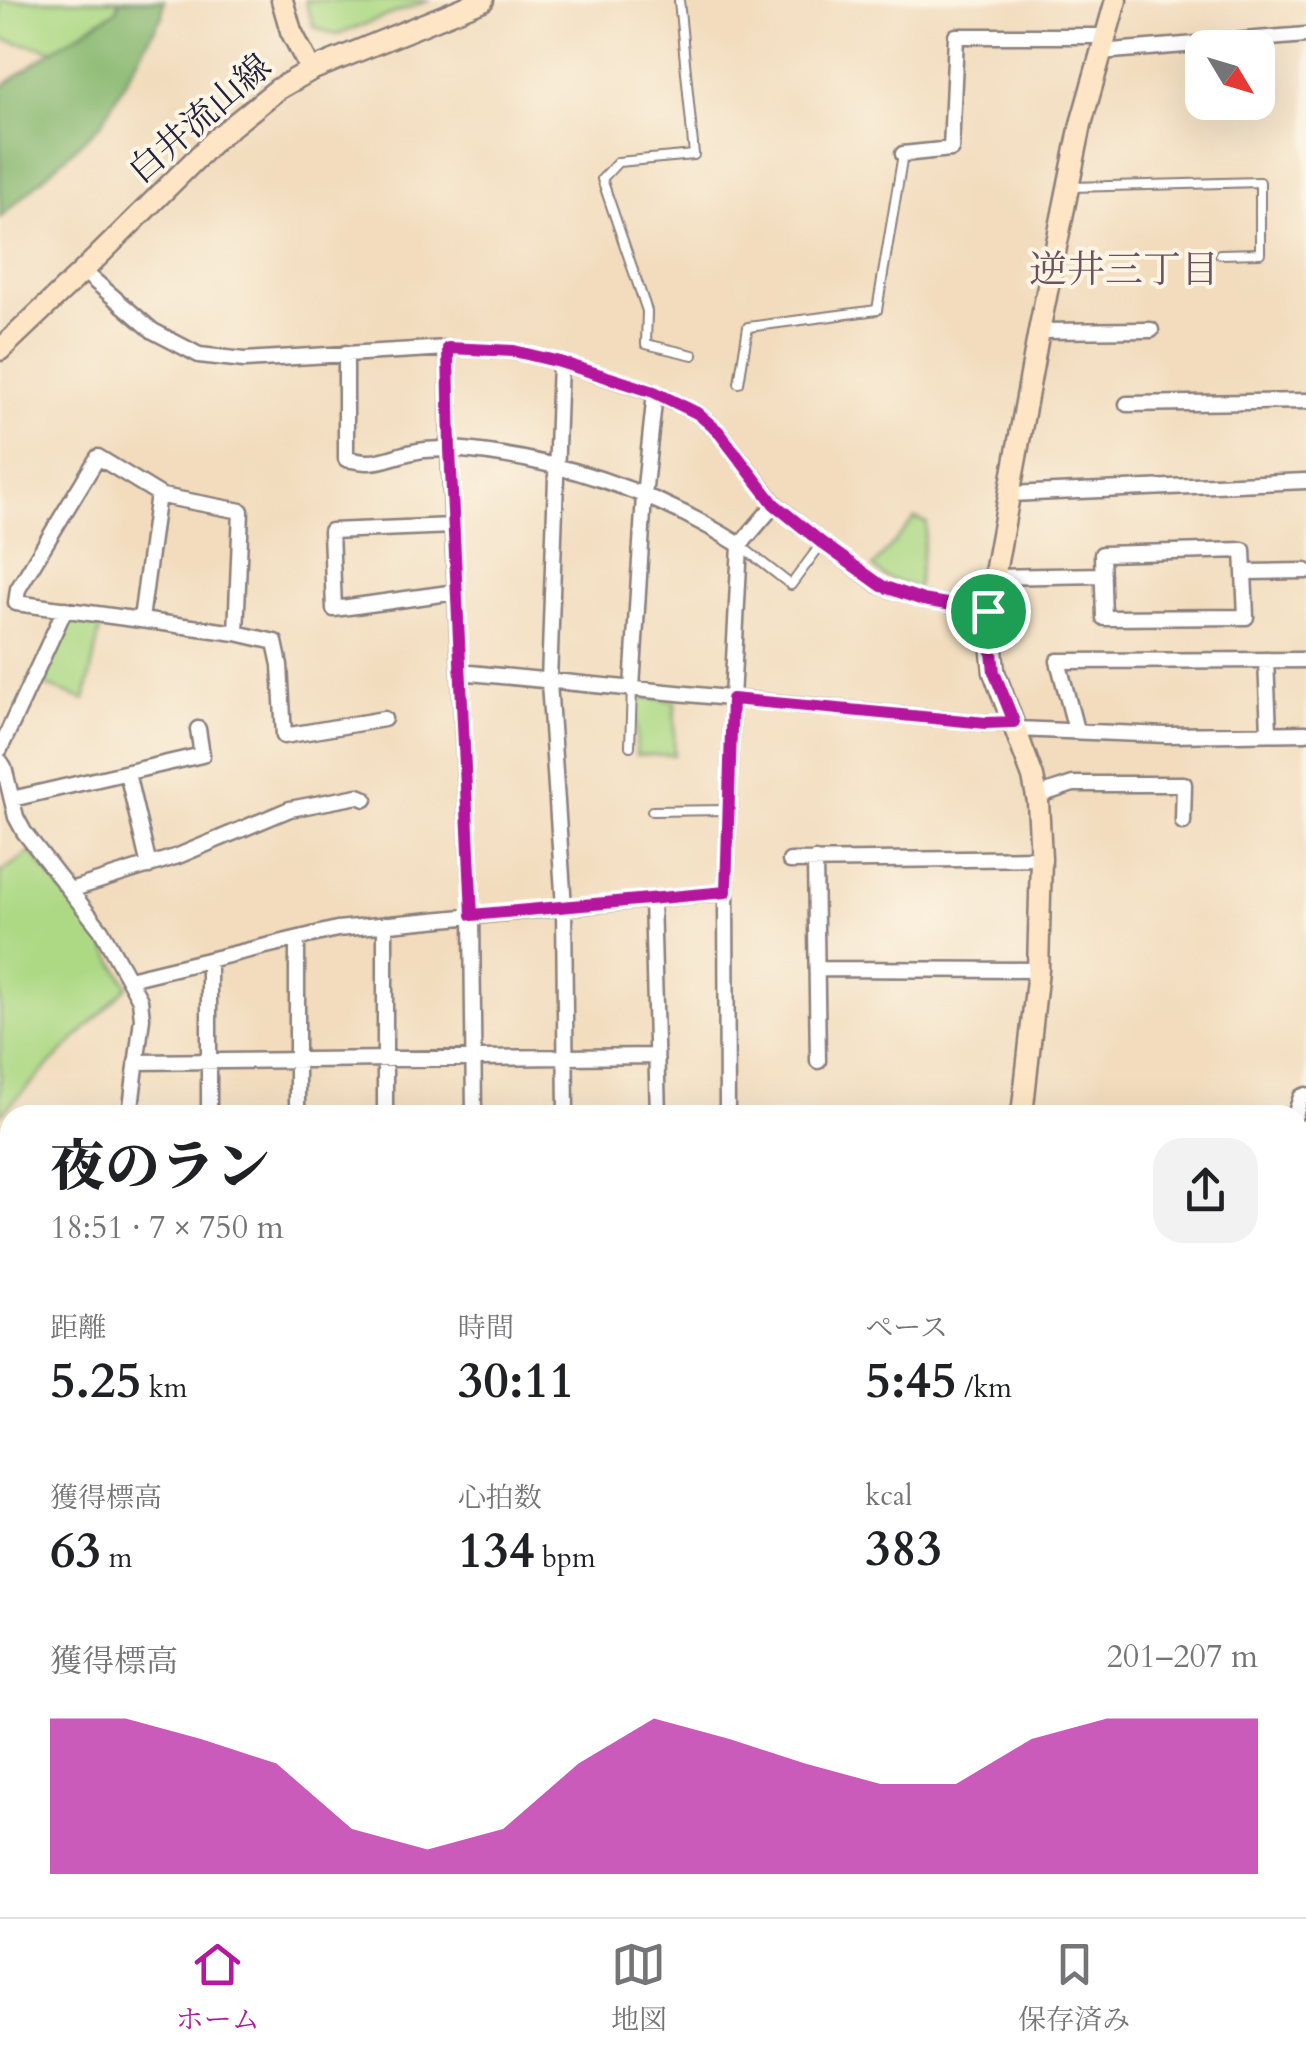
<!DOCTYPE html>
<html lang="ja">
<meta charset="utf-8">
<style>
:root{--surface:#fff;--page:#f2f2f2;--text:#202124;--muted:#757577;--line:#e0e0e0;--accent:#b5179e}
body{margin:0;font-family:Cardo,"Noto Serif JP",serif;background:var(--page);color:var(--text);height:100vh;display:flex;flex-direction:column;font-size:38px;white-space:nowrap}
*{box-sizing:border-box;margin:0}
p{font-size:32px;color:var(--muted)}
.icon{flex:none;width:55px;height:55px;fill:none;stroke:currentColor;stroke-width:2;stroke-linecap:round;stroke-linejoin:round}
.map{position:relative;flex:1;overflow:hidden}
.side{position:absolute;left:0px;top:1105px;width:1308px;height:812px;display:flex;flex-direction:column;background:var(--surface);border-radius:30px 30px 0 0;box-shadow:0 10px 40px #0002}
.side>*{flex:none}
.needle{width:65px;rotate:128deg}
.tools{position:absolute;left:1185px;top:30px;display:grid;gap:20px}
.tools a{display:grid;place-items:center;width:90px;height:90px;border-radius:20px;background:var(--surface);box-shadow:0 10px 40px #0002;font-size:50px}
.pin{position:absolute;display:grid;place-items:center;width:85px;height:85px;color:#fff;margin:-42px;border:5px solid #fff;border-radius:50%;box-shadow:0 2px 10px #0007}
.round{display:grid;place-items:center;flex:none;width:105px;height:105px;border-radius:30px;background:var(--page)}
.summary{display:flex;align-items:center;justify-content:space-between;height:170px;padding:0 50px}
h1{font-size:55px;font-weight:800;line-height:75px}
.figures{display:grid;grid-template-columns:repeat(3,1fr);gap:15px;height:170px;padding:10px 50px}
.figures div{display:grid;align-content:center}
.figures b{font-size:50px;font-weight:800}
.figures small{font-size:28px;font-weight:400}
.figures p{font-size:28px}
.chart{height:280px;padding:20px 50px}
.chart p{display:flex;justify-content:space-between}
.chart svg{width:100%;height:180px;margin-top:10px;fill:var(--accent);opacity:.7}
.tab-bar{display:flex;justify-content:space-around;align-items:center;height:140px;border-top:2px solid var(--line);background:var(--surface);font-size:28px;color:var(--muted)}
.tab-bar a{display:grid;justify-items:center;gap:5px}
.tab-bar .on{color:var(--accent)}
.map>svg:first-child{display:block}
.green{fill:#add985;stroke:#687e60;stroke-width:2.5}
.forest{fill:#8ab972;stroke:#566e56;stroke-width:2.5}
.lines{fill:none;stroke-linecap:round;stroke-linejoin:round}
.lane-casing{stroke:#8a7f7c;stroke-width:12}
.street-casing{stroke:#8a7f7c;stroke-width:19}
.secondary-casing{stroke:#8a7f7c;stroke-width:25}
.lane{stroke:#fff;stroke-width:8}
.street{stroke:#fff;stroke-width:14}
.secondary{stroke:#fee5c5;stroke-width:20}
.route-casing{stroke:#fff;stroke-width:20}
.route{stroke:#b5179e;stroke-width:12}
.labels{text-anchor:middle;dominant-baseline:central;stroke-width:8;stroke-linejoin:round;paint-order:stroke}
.street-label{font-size:35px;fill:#22223b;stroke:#fcf5e5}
.neighbourhood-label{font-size:38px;fill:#6c515e;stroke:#fcf5e5}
</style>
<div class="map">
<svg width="1306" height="1917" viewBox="0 0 1306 1917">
<rect width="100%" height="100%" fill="#fcf5e5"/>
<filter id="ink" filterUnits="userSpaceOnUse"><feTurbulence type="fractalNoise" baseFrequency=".01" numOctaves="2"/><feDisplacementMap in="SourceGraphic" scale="20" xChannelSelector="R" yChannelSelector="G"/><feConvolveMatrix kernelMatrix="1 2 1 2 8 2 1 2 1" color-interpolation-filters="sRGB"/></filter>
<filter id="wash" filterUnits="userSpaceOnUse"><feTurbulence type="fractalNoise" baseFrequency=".0048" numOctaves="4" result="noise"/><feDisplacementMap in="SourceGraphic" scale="40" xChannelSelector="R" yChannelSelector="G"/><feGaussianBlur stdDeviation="2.25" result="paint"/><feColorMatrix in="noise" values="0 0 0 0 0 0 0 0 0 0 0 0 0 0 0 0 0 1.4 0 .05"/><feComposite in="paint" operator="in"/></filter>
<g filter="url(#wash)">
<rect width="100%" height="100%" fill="#f2dcbd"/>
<!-- green -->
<path class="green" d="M0,0H119L116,10L53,50L0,39Z
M305,0H430L336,35L314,27Z
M915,518L927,523L917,589L885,577L873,567Z
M78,617L102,620L85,700L41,684L70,622Z
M643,697L675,701L674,755H636L637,703Z
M31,852L98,935L128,986L0,1115V873Z"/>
<!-- forest -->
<path class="forest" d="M119,0H164L162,16L101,124L0,218V88L53,50L116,11Z"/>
</g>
<g filter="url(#ink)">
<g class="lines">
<!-- lane casing -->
<g class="lane-casing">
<path id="lane" d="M679,0L694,155L618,162L602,179L647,311L646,344L693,355
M1072,187L1260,182V253L1220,254
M739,383L748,327L877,310L903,154
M741,546L791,585L822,543
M630,746L632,688
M652,811L727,810
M466,1908L468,1917
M532,1908L535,1917
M596,1908L597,1917
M656,1908L658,1917
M1260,1908L1264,1917"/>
</g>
<!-- street casing -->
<g class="street-casing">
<path id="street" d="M1100,52L1306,35
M903,154L951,149L956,36H1105
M83,271L153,331L199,355L244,360L448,348L514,351L560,362L655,393L697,413L718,431L775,504L822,543L881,586L923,600L988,611
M1039,331L1151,330
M448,348L449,449L472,915L474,1115
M346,353V459C353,460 361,462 369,462C384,462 399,454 413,452C425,449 440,449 452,449C553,457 653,490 740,545
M560,362L549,682L564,907L566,1115
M1127,404L1306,401
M98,457L162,496L241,511L236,633L16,603L18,589Z
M1010,494L1306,481
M453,526L331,531L334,609L456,592
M1243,550L1246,617L1104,618L1102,554Z
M1246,572L1306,571
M995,577L1103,575
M141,619L158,494
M236,633L275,642L280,665L284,736L384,719
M1266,660L1269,732
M460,672L986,723L1014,722
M632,688L644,496L655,393
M1016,729L1167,735L1306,733
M1076,730L1058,661L1306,660
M0,749L65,609
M0,761L4,767L16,817L24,832L101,930L140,1000L142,1018L130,1115
M127,773L149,866
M1037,796L1073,784H1184L1183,822
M12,799L202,755L198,729
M815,860L818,1061
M790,861L1041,858
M70,890L178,856L290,809L358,796L365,799
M652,899L658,1115
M385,924V1115
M297,939V1115
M209,962V1115
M818,969L1038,970
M129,979L337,929L726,892
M136,1062L656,1056
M727,1115L726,892L732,699L740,545L775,504
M1295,1115L1301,1097L1306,1095
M0,1186L10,1194
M1298,1237H1306
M0,1319L10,1310
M1298,1329L1306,1328
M1298,1387L1306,1393
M1298,1487L1306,1503
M1298,1623L1306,1643
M0,1646L10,1640
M1298,1779L1306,1803
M1298,1860L1306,1857
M110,1908L134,1909L151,1908
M160,1908L170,1917
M299,1908L301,1917
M404,1908V1917
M760,1908L762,1917
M1078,1908L1088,1917
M5,1917L48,1908"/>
</g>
<!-- secondary casing -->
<g class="secondary-casing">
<path id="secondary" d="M282,0L291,31L311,70
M0,350L83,271L217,138L278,89L311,70L483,0
M1022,1115L1038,970L1041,858L1038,802L1033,777L994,672L988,611L1039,331L1081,124L1116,0
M1298,1380L1306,1371
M838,1908L840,1917"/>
</g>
<!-- lane -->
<use href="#lane" class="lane"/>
<!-- street -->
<use href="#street" class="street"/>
<!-- secondary -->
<use href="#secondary" class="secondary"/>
</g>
</g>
<g class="lines" filter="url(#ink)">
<!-- route casing -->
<g class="route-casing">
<path id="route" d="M448,348L514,351L560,362L654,392L697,413L718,431L774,504L822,543L882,586L923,600L988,611L994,672L1014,722L986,723L732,699L726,892L472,915L450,449Z"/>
</g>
<!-- route -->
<use href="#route" class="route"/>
</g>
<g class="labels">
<!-- street labels -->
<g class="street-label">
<text transform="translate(200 119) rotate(-41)">白井流山線</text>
</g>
<!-- neighbourhood labels -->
<g class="neighbourhood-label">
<text x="1124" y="270">逆井三丁目</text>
</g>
</g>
</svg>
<div class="tools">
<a><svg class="needle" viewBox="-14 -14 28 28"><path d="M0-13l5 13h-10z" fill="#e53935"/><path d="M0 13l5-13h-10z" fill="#757577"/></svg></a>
</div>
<div class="pin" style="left:988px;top:611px;background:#1e9e55"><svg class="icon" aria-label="arrive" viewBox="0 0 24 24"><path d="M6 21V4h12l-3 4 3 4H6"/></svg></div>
<section class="side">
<div class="summary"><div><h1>夜のラン</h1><p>18:51 · 7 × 750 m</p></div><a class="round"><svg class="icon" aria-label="share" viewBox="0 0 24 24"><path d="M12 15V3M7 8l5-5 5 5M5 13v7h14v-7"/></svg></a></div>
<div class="figures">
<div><p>距離</p><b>5.25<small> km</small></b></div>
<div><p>時間</p><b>30:11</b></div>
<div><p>ペース</p><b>5:45<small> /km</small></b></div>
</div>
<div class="figures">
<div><p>獲得標高</p><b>63<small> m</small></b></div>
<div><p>心拍数</p><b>134<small> bpm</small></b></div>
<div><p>kcal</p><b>383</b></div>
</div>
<div class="chart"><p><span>獲得標高</span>201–207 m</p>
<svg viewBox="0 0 160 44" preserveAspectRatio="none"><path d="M0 44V6L10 6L20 11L30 17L40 33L50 38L60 33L70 17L80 6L90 11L100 17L110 22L120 22L130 11L140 6L150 6L160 6V44z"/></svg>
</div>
</section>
</div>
<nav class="tab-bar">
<a class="on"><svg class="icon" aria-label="home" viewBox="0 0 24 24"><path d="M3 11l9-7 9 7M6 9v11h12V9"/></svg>ホーム</a>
<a><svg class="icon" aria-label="map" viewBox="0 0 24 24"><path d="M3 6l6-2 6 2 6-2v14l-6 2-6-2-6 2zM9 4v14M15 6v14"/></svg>地図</a>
<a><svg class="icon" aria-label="saved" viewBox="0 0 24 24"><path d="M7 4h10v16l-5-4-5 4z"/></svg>保存済み</a>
</nav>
